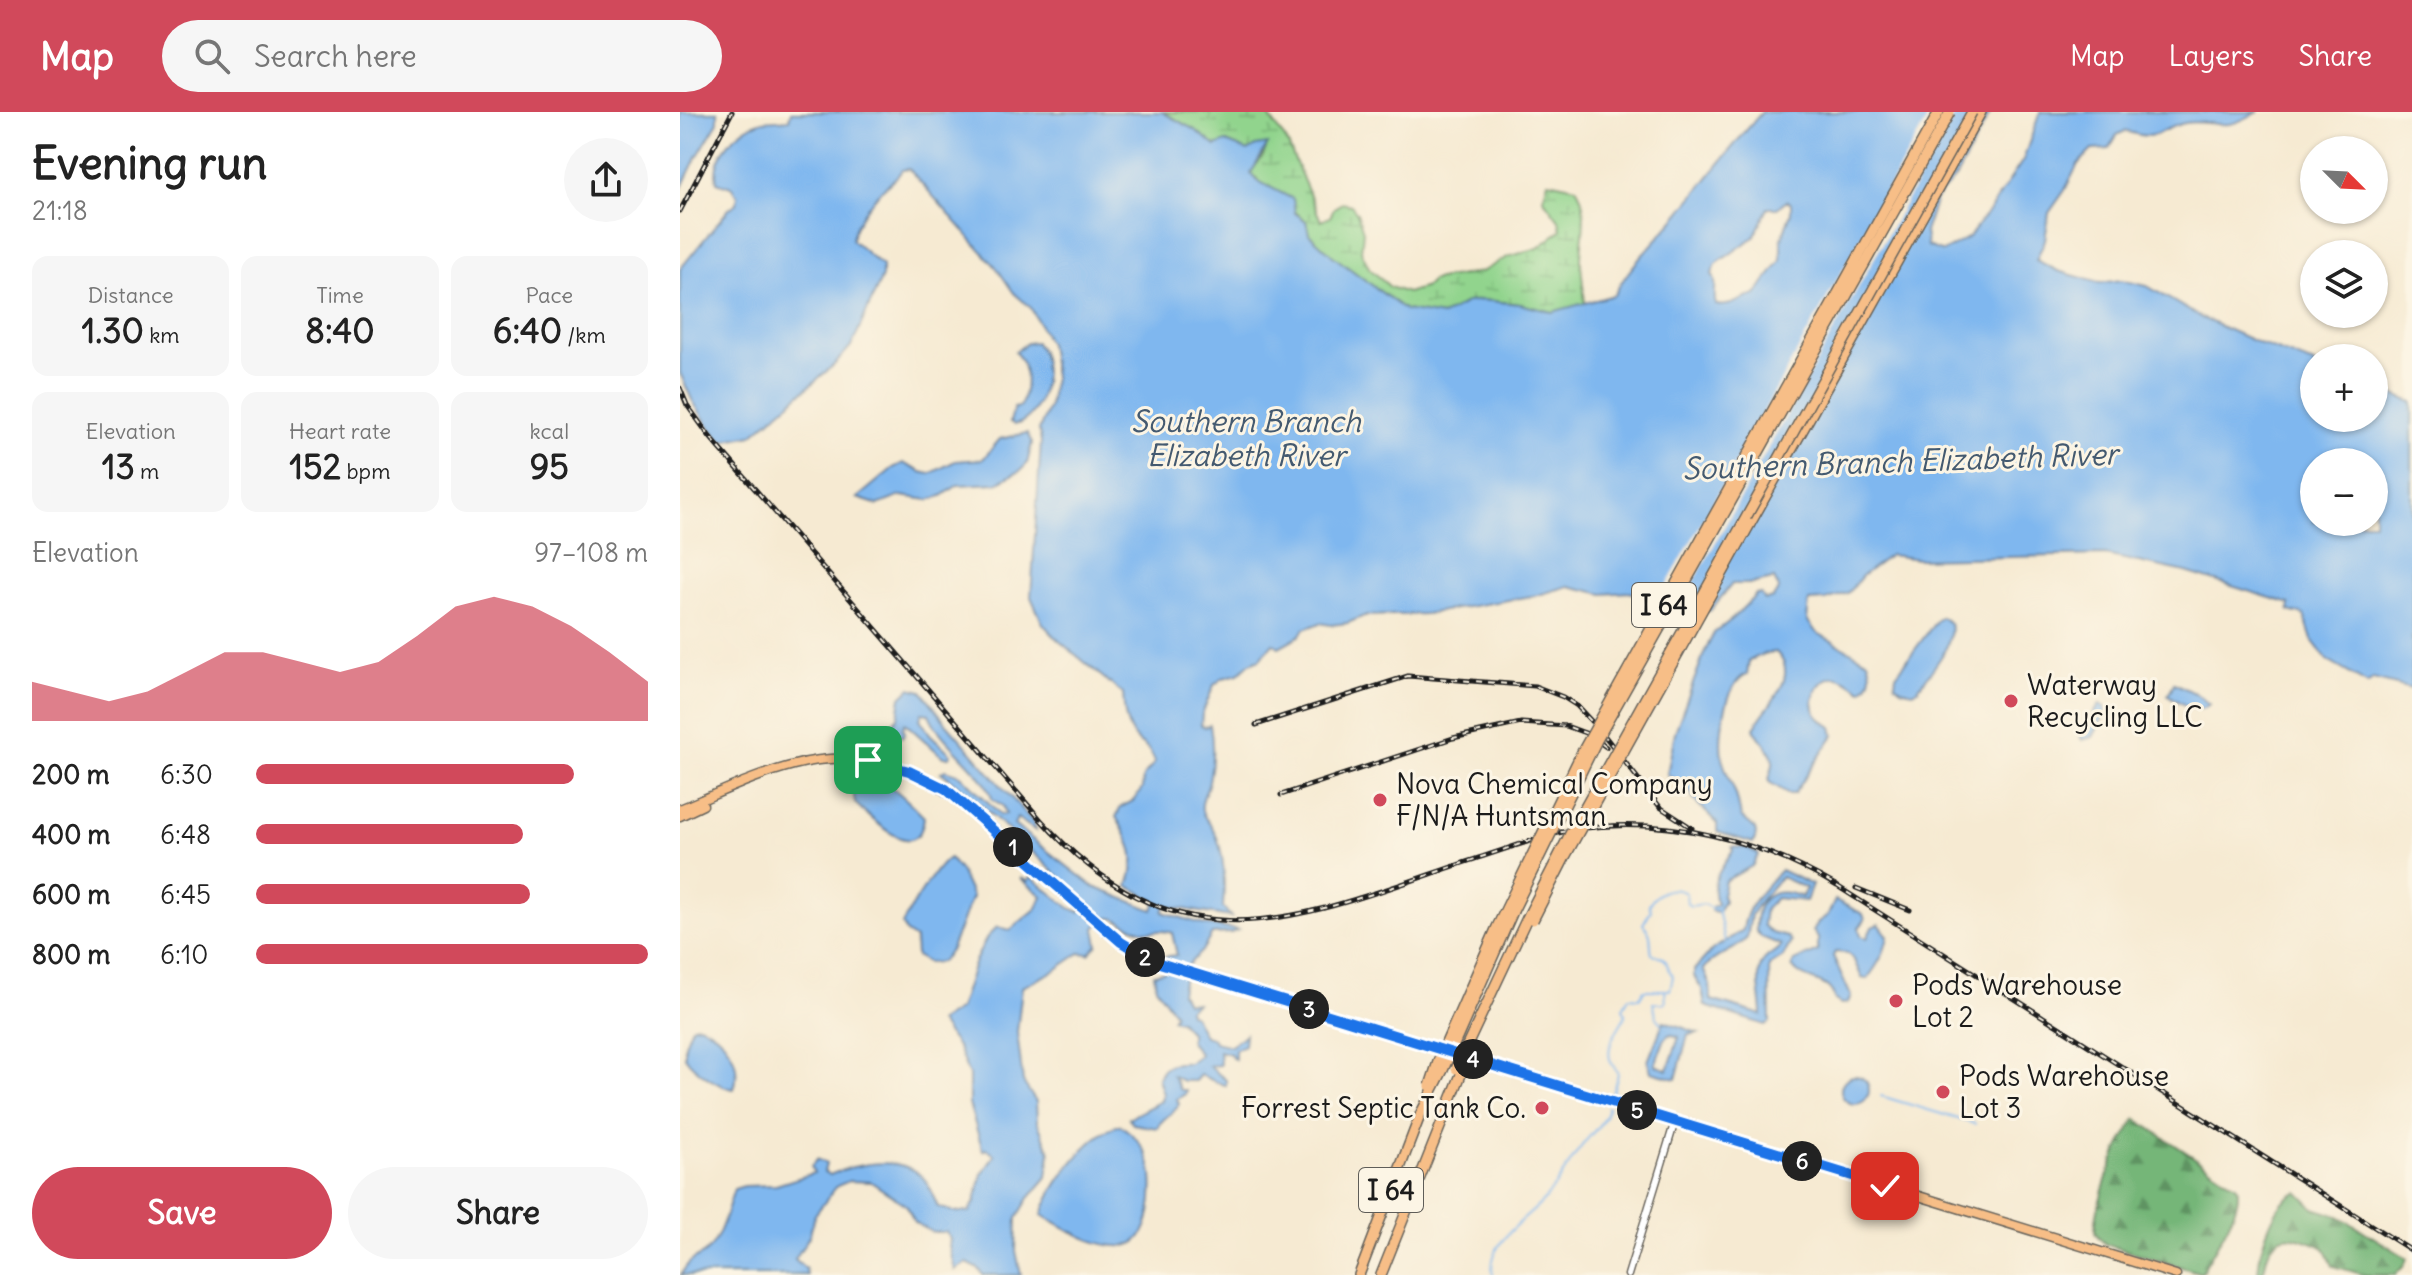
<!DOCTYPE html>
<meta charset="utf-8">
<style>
:root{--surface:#fff;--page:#f6f6f6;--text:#222;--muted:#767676;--accent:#d1495b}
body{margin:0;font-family:Delius,sans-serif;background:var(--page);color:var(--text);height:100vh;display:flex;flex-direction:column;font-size:30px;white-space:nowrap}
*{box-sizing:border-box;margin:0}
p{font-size:26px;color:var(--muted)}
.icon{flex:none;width:44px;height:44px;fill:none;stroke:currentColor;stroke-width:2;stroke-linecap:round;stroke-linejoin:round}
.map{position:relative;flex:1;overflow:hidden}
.drawer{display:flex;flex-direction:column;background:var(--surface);width:680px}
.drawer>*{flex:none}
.needle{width:52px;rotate:114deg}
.fabs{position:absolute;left:1620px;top:24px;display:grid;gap:16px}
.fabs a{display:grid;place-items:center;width:88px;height:88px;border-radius:50%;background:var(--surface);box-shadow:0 2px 6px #0004;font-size:40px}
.pin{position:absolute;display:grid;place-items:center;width:68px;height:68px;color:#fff;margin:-34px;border-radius:16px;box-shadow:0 4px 12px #0006}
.km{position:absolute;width:40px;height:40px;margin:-20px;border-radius:50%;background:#222;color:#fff;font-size:22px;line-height:40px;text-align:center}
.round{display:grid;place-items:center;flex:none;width:84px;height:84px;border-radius:42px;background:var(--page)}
.overview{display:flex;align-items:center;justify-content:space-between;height:136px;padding:0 32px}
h1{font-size:44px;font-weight:700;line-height:60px}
.figures{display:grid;grid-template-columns:repeat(3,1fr);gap:12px;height:136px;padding:8px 32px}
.figures div{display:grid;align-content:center;border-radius:16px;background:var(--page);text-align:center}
.figures b{font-size:34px;font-weight:700}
.figures small{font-size:22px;font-weight:400}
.figures p{font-size:22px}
.chart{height:224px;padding:16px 32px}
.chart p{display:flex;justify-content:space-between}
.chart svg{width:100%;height:144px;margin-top:8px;fill:var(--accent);opacity:.7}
.action{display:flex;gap:16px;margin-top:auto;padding:16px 32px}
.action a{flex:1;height:92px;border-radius:48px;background:var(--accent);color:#fff;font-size:32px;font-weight:700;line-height:92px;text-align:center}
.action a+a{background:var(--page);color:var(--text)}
ul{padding:0 32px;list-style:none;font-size:26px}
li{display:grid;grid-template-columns:128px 96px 1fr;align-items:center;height:60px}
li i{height:20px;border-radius:10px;background:var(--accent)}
header{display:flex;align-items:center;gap:48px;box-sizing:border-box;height:112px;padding:0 40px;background:var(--accent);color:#fff}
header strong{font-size:38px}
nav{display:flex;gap:44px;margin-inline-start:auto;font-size:28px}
.search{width:560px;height:72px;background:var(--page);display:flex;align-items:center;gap:20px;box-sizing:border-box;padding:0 28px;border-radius:44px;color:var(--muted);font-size:30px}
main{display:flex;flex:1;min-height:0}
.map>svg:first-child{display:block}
.forest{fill:url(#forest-firs);stroke:#48694a;stroke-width:2}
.wetland{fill:url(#wetland-marsh);stroke:#567854;stroke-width:2}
.water{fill:#7fb7ef;stroke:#4e6a86;stroke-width:2;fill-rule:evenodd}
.pier{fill:#f6ead2}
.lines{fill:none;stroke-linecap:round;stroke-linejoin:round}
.stream{stroke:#7fb7ef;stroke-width:2}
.minor-casing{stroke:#68645c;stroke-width:9}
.major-casing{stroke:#68645c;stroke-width:11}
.highway-casing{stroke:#68645c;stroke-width:12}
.minor{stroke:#fff;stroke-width:6}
.major{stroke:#f7be87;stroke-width:8}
.highway{stroke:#f7be87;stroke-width:9}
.rail-casing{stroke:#1c1c1c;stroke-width:5}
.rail{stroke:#fcf5e5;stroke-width:2;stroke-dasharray:6;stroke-linecap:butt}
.highway-bridge-casing{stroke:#68645c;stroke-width:12;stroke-linecap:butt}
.highway-bridge{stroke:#f7be87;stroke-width:9}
.route-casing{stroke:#fff;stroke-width:16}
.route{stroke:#1a73e8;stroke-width:10}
.poi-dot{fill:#d1495b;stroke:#fcf5e5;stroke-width:3}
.labels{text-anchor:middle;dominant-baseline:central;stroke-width:6;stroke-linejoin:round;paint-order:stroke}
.shield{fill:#fcf5e5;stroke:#5f5d58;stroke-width:2}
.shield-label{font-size:26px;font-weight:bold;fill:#1c1c1c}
.poi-label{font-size:28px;fill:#1c1c1c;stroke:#fcf5e5;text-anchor:start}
.water-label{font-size:30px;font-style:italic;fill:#445a70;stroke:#fcf5e5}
</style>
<header>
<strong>Map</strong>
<div class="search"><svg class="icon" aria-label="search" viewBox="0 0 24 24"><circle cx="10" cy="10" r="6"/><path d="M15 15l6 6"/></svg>Search here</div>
<nav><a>Map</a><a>Layers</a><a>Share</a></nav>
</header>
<main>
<section class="drawer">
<div class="overview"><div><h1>Evening run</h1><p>21:18</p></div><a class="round"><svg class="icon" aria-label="share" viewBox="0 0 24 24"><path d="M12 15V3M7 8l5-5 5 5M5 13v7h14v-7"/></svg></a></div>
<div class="figures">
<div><p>Distance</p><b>1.30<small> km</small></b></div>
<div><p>Time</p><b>8:40</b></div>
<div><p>Pace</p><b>6:40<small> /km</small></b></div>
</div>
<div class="figures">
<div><p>Elevation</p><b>13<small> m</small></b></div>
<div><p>Heart rate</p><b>152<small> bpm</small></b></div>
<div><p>kcal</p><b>95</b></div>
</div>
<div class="chart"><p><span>Elevation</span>97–108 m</p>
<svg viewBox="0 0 160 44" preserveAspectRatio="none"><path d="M0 44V32L10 35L20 38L30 35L40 29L50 23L60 23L70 26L80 29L90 26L100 18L110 9L120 6L130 9L140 15L150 23L160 32V44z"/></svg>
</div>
<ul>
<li><b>200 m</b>6:30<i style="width:81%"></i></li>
<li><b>400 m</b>6:48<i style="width:68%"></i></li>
<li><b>600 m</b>6:45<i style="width:70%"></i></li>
<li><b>800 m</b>6:10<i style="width:100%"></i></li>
</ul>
<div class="action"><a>Save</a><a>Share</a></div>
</section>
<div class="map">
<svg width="1732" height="1163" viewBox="0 0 1732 1163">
<defs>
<pattern id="forest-firs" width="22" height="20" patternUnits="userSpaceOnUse" patternTransform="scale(2)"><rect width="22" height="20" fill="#74b678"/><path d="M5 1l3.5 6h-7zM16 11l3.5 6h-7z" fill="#5e9362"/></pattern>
<pattern id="wetland-marsh" width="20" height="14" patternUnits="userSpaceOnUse" patternTransform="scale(2)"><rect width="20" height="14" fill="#91d48d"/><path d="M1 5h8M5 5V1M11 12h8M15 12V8" fill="none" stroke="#7cb579"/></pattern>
</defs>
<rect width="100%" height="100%" fill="#fcf5e5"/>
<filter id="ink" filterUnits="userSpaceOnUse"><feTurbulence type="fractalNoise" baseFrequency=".0125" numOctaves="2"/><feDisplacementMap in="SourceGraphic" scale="16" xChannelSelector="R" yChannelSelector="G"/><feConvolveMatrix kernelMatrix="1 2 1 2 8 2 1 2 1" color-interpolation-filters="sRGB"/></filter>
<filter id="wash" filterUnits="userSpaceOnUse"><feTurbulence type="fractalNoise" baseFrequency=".006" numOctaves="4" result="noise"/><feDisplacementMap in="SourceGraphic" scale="32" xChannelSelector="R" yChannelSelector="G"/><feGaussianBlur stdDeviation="1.8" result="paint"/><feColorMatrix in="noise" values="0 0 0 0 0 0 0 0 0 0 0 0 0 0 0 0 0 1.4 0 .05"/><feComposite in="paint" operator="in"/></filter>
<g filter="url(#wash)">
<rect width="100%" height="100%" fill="#f6ead2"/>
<!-- forest -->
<path class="forest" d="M1456,1007L1557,1074C1564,1096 1532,1140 1521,1161L1425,1132L1415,1121C1416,1087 1436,1035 1456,1007Z
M1618,1080L1634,1096L1659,1104L1727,1146L1724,1154L1715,1163H1685L1653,1154L1645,1136C1625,1127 1598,1113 1588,1142C1585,1149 1586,1155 1582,1162L1578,1159C1580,1136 1593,1087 1618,1080Z"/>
<!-- wetland -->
<path class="wetland" d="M482,0H586L607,30L641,109L650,105L654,96L662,91L671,93L677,101L683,119L681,139L689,156L710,175L727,181L746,175L753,168L801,160L828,145L858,136L881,118L879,108L863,86L868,69L896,75C911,97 900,128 901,152C902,165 904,179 905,192L872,200L840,192L801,188L788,190L762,204L725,198L653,144L629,122L626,109L570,61L583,44L587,33L568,39L547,30L536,34L515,18Z"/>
<!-- water -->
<path class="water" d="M0,0H38V10L14,50L0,79Z
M111,0H482L515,18L536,34L546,30L568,39L576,34L588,32L571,61L576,68L613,87L615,101L626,109L629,122L653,144L725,198L762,204L788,190L801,188L840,192L872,200L934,183C951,151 977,129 1000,101C1027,67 1053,33 1082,0H1311L1276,65L1256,87L1245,120L1247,134L1263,140L1289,125L1311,96L1343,48L1360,0H1579C1569,3 1560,11 1549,12C1536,14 1520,8 1505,11C1476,17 1480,31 1445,19L1437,23L1429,37L1412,38L1398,52L1385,78L1369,101L1365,128L1356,148L1378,159L1420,171L1441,168L1467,174L1522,206L1578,231L1634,252V306H1694V275L1732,290V577L1693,567L1688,572L1648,549L1632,528L1624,503L1609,499L1610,492L1506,460L1425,443L1238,447L1210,443L1182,464L1168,481L1146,488L1129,489L1127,508L1136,520L1188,549C1192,561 1193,570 1182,578C1175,574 1166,567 1158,565C1142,562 1130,583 1134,596C1136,606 1145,610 1152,615L1154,623L1114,682H1109L1089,670C1089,663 1093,657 1093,651C1094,638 1079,628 1074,616C1086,593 1122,565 1096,540L1083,542L1069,549L1067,562C1045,571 1039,623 1042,644C1043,656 1051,668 1055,680C1058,687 1059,696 1061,705C1071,713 1081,717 1073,731L1037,720V711L1014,688L1011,680L987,662L995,620L1025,539L1034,521L1051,508L1076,483L1081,482L1085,488L1093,486L1099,477L1094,467L1070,472H1052L1030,499L998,494L949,480L923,482L889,474L858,483L745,502L684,504L668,511L651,513L640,511L624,517L619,524L599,535L593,531L580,547L570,551L558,562L543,566L534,573L522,602L521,613L525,615L530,613C533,630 533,651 529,669C527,679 520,688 522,699C524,706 529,710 532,715C545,737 545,771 543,795L551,805L485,794L483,800L525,813L558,818L551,821L532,822L522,839L505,856L501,881L506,890L516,891L508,897L509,901L514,904L524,924L532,926L534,930L551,934L565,922L564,933L555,938V947L552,946L551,942L539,939L540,953L529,954L546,968V974L520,963L515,969H503L493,964L500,978H506L505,982L497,987L499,992C493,1002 482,1006 477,1016L453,1012L449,1006L481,989L483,982L478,966C483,951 495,950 509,951L520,942L510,930V920L500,909L492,907L495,902L476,875L474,862L486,859L480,853L484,845L497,843L492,821C483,817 479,820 468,819C454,819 444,808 431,806C424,805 419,811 415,816L418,833L409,842L400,841L374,859L342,875L337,920L343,970L356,990L357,1010L370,1039L367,1065L349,1086L337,1106L336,1139L341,1163H303L299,1157L287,1151L275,1158L269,1134L270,1127L266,1120H252L234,1110L227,1094L191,1070L169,1069L157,1074L134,1104L130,1123L115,1147L126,1157L127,1163H1C11,1142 23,1148 33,1132C43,1118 48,1094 54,1077L64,1074L96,1073L134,1061L131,1054L137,1047L146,1052L144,1060L150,1063C175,1051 229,1041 247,1071C251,1078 254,1087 258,1095L273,1100H289L295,1090L302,1062L315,1043L306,1037L303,1039L289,992V963L278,936L259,910L279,897L295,849L307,825L317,815L330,818L357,796L362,784L340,766L347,769L351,765L390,796L399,800L405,794L397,781L287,680L261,660L266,658L281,663L321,703L326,702L323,694L312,687C309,663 260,631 249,602L242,601L240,607L250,622L271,642L270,645H263L225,611L223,616L225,620L222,625L210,614L218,605L221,585L230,576L242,579L267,612L353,710L356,719L337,706L334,713L414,775L473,798L476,789L448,774C459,742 452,734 436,705L441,695L453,689L462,677L463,665L475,650C467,631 464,637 455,626C445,614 444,597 443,582L378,528L363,512L351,485L361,330L359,318L369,295L374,265L369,232L351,196L334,181L316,155L229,57L222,58C215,69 206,73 198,82C187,95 174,111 172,128L202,154V165L172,233L155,252L72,323L42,329L28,313L12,288L0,261V157L49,97L57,91L58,84L51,75L37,70C31,43 58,16 83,9C91,8 101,8 109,7ZM1107,89L1111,92V100L1101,129V148L1076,183C1062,185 1052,196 1036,193C1032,182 1039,173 1032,162L1036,152L1074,125L1088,96H1097ZM1634,350H1694V410H1634Z
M355,230C374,251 364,305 335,313L330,310L334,296L340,295C348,277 349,255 335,240L347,231Z
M347,321L352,331L347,352L340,359L317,371L278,373L262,384L248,388L221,384L198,393L177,386L213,356L223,351L241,360L250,362L275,349L303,347L320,327Z
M1261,505L1270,511C1275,534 1251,558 1238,577L1232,580L1221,577L1215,572L1216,563L1257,508Z
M1494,571L1515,581L1529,592C1518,604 1500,591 1488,583Z
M1420,592L1425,595L1426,600L1413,625L1402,628L1400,624Z
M189,666C211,670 228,689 244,705C239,756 191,706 175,691L173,676L176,670Z
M1052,735L1067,736L1079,742L1072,754L1045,769L1042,783L1044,789L1038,800L1031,799L1032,795L1037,792C1027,773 1042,755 1053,739Z
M269,746L280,759L292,785L270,839L261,850L248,851L236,844L235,827L226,821L222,813C228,800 258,751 269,746Z
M1101,758L1132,773L1126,789L1096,786L1085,797L1083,813L1092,821L1108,825L1111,830L1103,845L1089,854L1090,910L1085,913L1025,894L1022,877L1014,864V858L1032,838L1063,818C1066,793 1084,776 1101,758ZM1101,765L1126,776L1122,785C1092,773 1074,786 1076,819L1081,825L1101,833C1096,841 1087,842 1082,851C1075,865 1082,887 1082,903L1031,888L1030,873L1023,857C1038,841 1053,841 1067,826L1071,803L1080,789Z
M1155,788L1183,802L1185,808L1179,816L1181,824L1187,826L1192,815L1199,812L1208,824C1205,841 1198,853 1187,867L1182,866L1174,848L1167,841L1155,840L1153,844L1171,884L1168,891L1161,892L1155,888C1150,864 1124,873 1112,854L1114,849L1138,839V826L1133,819L1138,810L1148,803Z
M984,909L1018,921L1008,923L996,967L971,960L968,949ZM990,922L999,925L988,958L975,953L985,926Z
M19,913C45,923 63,949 54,977C38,975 14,958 5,945V932L12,914Z
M1161 978a14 14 0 1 1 28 0a14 14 0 1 1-28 0Z
M440,1013C454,1022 465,1036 470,1052C476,1073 473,1133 444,1134C414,1136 387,1116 362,1103C371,1073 409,1021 440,1013Z"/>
<!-- pier -->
<path class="pier" d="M1251,0H1276L998,498L976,492Z"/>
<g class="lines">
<!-- stream -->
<path class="stream" d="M1038,798L1045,829
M982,911L977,906L973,891H986L985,878
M932,982L938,962C936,957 933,954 931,950C924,934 939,916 946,903L943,896L949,885L960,886L964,878H990L993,864C983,852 993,847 972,842C969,830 974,823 963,812L971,798L969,793C977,779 991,773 1006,781L1007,792L1011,794L1023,792L1033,797
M1201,984L1295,1012
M813,1163C806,1129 847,1108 866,1086C879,1070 889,1051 901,1035C910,1022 925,1011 928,995"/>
</g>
</g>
<g filter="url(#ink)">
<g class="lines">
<!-- minor casing -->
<g class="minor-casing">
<path id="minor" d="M948,1163L995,1009"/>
</g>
<!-- major casing -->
<g class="major-casing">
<path id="major" d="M0,697C37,682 75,663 114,653C230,622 300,705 377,774C407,801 436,833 473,849L1496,1163
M0,704L23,693"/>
</g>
<!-- highway casing -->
<g class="highway-casing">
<path id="highway" d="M1070,412L1301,0
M679,1163L741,1001
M701,1163L782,960"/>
</g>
<!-- minor -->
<use href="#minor" class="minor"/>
<!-- major -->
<use href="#major" class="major"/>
<!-- highway -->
<use href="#highway" class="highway"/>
<!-- rail casing -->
<g class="rail-casing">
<path id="rail" d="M0,99L52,0
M0,276L7,293L30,325L361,708C505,867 624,804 798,746C830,736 863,723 896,717C987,704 1080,728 1157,774L1732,1139
M576,613L728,564L855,574L883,585L897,594L924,623L980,695L1012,716
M601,683L773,626L841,611L886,614L908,622L926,635
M1176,776L1230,798"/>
</g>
<!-- rail -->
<use href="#rail" class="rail"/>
<!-- highway-bridge casing -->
<g class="highway-bridge-casing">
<path id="highway-bridge" d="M853,808L886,743L1070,412
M776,957L847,806L893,716L1292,0
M782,960L792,937
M750,974L759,947L817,815L901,642L1259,0
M741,1001L763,958L834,797L917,628L1270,0"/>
</g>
<!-- highway-bridge -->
<use href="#highway-bridge" class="highway-bridge"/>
</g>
</g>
<g class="lines" filter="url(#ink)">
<!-- route casing -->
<g class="route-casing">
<path id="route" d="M188,648L229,659L266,677L441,830L473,849L1205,1074"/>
</g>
<!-- route -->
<use href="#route" class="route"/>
</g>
<!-- markers -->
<g class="poi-dot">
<circle cx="1331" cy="589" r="8"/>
<circle cx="700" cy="688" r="8"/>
<circle cx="1216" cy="889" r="8"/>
<circle cx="1263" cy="980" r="8"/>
<circle cx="862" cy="996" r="8"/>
</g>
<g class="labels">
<!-- shield labels -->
<g class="shield">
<rect x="952" y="471" width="64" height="44" rx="6"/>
<rect x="679" y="1056" width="64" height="44" rx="6"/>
</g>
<g class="shield-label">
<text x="984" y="493">I 64</text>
<text x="711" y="1078">I 64</text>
</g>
<!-- poi labels -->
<g class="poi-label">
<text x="1347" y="573">Waterway<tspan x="1347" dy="32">Recycling LLC</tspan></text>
<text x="716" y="672">Nova Chemical Company<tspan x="716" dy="32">F/N/A Huntsman</tspan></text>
<text x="1232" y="873">Pods Warehouse<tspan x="1232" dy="32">Lot 2</tspan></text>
<text x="1279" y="964">Pods Warehouse<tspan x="1279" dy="32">Lot 3</tspan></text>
<text x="846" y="996" text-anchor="end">Forrest Septic Tank Co.</text>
</g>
<!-- water labels -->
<g class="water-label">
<text x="566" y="309">Southern Branch<tspan x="566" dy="34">Elizabeth River</tspan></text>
<text transform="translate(1220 349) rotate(-2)">Southern Branch Elizabeth River</text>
</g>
</g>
</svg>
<div class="fabs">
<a><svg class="needle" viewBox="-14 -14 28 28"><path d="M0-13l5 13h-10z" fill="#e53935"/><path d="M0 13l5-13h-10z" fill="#767676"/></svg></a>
<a><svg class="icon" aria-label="layers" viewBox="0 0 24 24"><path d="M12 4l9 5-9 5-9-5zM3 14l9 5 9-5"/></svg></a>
<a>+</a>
<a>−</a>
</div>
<div class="pin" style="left:188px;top:648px;background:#1e9e55"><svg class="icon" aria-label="arrive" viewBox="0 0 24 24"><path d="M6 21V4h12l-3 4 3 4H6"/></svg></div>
<div class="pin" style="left:1205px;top:1074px;background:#d93025"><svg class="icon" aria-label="check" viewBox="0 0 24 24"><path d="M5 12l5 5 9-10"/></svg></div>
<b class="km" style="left:333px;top:735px">1</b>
<b class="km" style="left:465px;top:845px">2</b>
<b class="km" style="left:629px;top:897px">3</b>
<b class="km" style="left:793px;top:947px">4</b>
<b class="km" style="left:957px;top:998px">5</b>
<b class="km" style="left:1122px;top:1049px">6</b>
</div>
</main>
